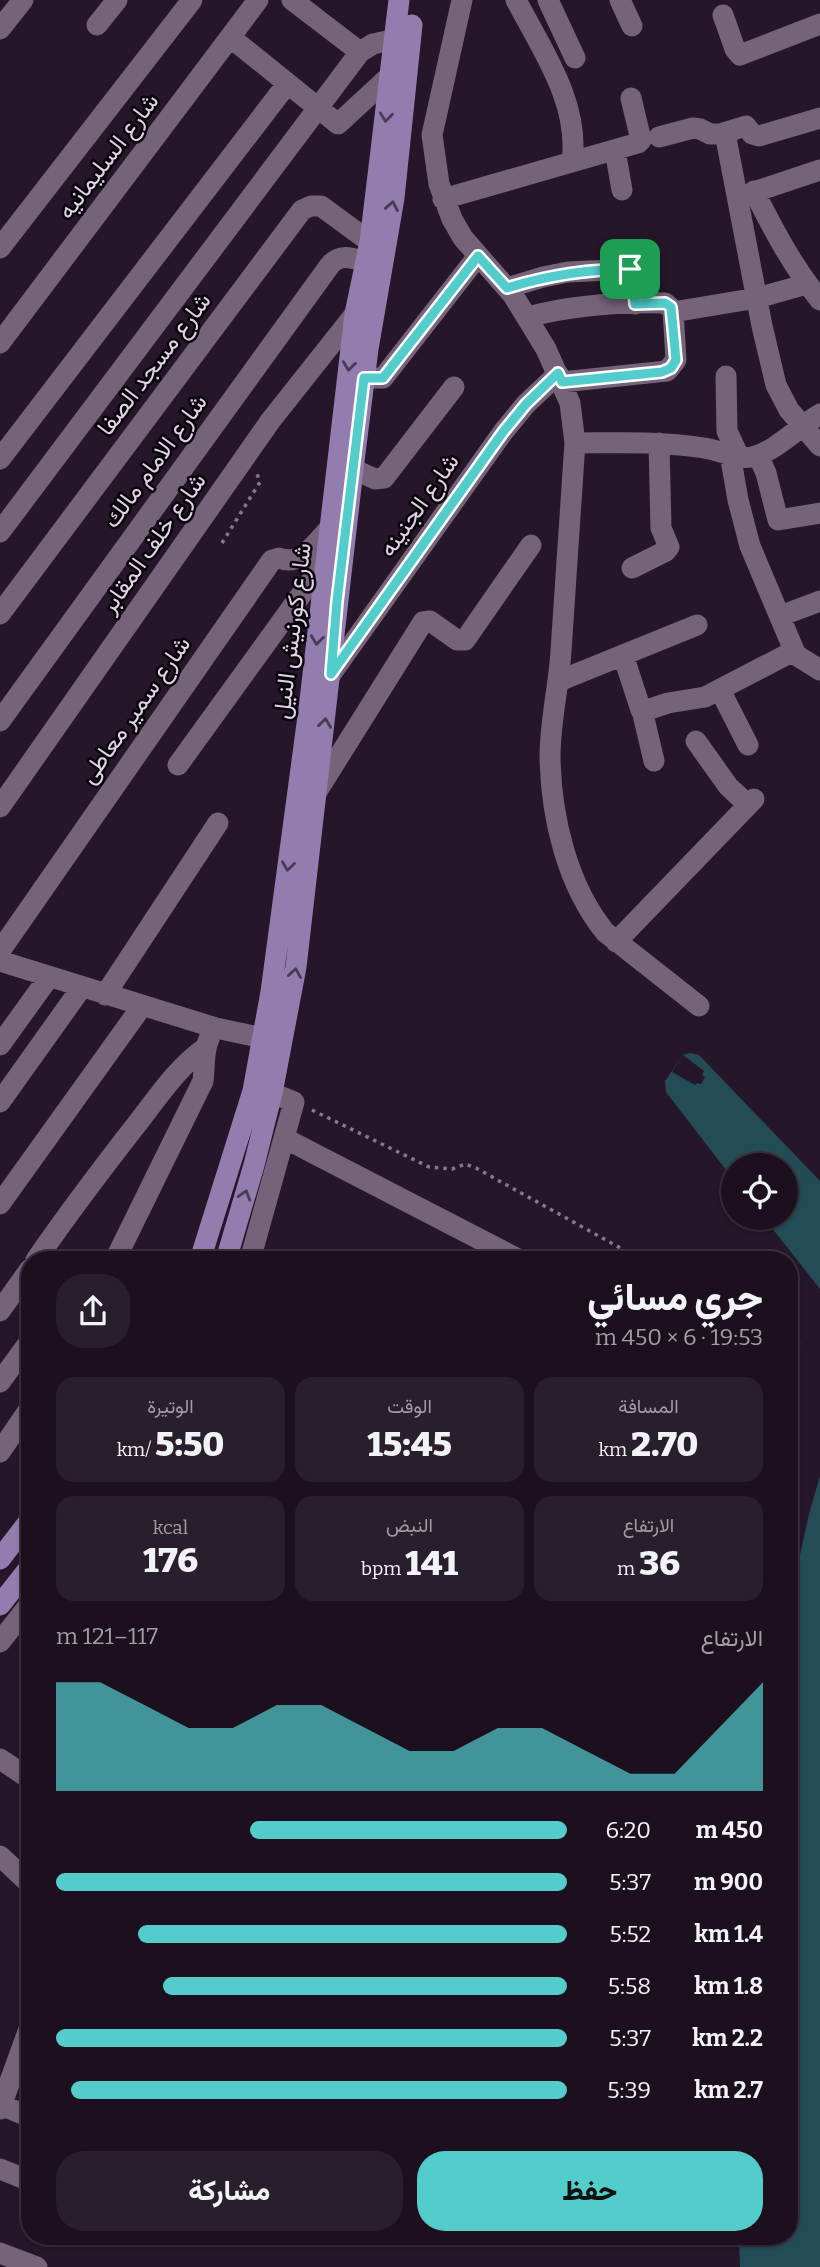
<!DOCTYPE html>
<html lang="ar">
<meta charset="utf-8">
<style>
:root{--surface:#1c101f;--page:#291e2c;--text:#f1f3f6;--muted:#a09da4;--line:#3a303d;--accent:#52cdcc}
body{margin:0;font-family:Bitter,Vazirmatn,serif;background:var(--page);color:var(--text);direction:rtl;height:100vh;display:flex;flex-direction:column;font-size:26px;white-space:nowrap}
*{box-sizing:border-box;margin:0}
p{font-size:23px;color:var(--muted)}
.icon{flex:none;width:38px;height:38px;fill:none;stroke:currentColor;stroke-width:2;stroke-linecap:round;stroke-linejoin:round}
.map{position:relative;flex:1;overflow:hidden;direction:ltr}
.details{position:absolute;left:21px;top:1251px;width:777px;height:994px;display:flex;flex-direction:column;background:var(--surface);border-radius:28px;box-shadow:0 2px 5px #0004,0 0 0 2px var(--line);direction:rtl}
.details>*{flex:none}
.tools{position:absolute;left:721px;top:1153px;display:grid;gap:14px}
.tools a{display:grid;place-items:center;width:77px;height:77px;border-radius:50%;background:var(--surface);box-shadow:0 2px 5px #0004,0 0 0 2px var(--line);font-size:35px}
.pin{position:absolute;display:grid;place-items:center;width:60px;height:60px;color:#fff;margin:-30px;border-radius:14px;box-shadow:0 4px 10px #0006}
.round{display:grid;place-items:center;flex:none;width:74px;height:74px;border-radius:28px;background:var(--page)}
.overview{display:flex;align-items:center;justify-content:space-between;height:119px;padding:0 35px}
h1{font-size:38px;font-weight:800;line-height:52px}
.metrics{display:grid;grid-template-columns:repeat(3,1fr);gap:10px;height:119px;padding:7px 35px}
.metrics div{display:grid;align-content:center;border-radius:18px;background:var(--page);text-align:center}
.metrics b{font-size:35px;font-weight:800}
.metrics small{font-size:19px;font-weight:400}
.metrics p{font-size:19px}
.chart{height:196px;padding:14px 35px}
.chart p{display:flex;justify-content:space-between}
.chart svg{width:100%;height:126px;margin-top:7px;fill:var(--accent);opacity:.7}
.cta{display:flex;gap:14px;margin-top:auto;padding:14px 35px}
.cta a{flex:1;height:80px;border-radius:28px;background:var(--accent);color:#111;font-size:28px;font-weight:800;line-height:80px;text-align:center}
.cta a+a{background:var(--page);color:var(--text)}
ul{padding:0 35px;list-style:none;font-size:23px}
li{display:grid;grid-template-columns:112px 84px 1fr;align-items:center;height:52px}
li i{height:18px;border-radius:9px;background:var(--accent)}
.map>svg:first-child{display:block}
.water{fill:#234c56}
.pier{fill:#251629}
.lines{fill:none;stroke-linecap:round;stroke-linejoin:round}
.path{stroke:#867a8a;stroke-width:3.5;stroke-dasharray:3.5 5;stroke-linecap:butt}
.minor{stroke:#75637a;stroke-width:21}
.major{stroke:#927dae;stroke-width:21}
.oneway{stroke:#473b55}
.route-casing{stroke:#fff;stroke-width:14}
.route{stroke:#52cdcc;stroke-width:9}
.labels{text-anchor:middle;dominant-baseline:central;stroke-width:5;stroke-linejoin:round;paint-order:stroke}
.street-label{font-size:24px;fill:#dfd5e2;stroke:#0a050c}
</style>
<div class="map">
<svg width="820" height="2267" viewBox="0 0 820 2267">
<rect width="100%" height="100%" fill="#251629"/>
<!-- water -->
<path class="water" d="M690,1053L699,1055L820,1181V1289L764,1218H786V1166H733V1179L666,1092L665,1081L683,1055Z
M820,1476V2267H740L739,2237L789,2236V1604L809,1514Z"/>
<!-- pier -->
<path class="pier" d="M683,1055L704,1071L702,1075L705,1077L701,1084L697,1083L695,1085L672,1072Z"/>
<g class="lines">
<!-- path -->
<path class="path" d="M222,543L260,482L257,474
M312,1110L429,1167L452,1169L465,1164L476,1168L642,1260
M789,1340L803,1347"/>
<!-- minor -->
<path class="minor" d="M292,0L360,52
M462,0L432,135L439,184L452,219L463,238L513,295L546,349L570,403L575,443C570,512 566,581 561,651C559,686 550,721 550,757C551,817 567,885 605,932L699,1006
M516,0C542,50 580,103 572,162
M548,0L575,58
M620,0L632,26
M723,15L735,49L740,55L820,24
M97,25L117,0
M0,29L23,0
M230,37L338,124L391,75
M725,133L762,326L776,385L789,410L820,446
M659,137L693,128L700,129L710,134H720L746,126L752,134L759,136L820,118
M615,150L622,190
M754,191C773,229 793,267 820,300
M742,196L820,170
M443,199L638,143L641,140L631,98
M0,248L192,0
M507,288L543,277L568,272L631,269L634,270L635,304
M528,317C573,305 618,302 665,303L673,310L679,311L757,298L807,284
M0,343L258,0
M726,376L727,431L739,457
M364,378H383L478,256
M562,382L667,371L676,360L673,310
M575,443C618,443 662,441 704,448C720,450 736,460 752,457C775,452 799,426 820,414
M730,454L738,500L750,546L796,655
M758,455L766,473L778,520L820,513
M0,459L287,84
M353,469L375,479L384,478L454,387
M0,532L360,52L373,44L396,39
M632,568L666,551L669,547L661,528L659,443
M0,614L302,210L311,206H321L370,242
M780,616L820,601
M623,655L641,710L644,711L668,703L705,697L788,654L796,655L820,670
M331,674L503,432L526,404L558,374
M559,681L697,625
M720,690L748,745
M642,710L654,761
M0,721L330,265C341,253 352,258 366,262
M696,741L728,786L748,805
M178,765L327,559
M316,793L423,622L430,621L457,640H465L531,545
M0,807L271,420L355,314
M616,942L754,799
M0,951L272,560L279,558C301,567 315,543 330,528
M0,961L216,1028L263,1038
M105,995L218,823
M0,1045L49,977
M0,1102L82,987
M284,1138L520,1260
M0,1204L142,1006
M36,1260C69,1212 104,1166 140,1120C160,1094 178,1067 205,1048
M115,1260L203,1081C205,1067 203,1051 209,1039
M250,1260L294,1102L272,1093
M0,1311L30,1269
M0,1382L30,1341
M0,1452L30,1408
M0,1642L30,1604
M0,1759L30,1779
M0,1856L30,1884
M1,2105L30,2117
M0,2109L30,2026
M0,2169L30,2181
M0,2253L37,2267"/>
<!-- major -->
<path class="major" d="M200,1260L253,1091L271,992L309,709L355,314L370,242L399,0
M226,1260L254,1165L272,1093L296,967L353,469L368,349L394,198L412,25
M0,1559L30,1520
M0,1605L30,1567"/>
</g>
<!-- one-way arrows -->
<defs><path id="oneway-chevron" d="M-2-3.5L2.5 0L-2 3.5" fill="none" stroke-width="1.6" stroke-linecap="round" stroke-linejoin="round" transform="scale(1.75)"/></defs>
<g class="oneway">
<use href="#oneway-chevron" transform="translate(386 117) rotate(96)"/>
<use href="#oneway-chevron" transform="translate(392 206) rotate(-80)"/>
<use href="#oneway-chevron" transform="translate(349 366) rotate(97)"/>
<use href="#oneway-chevron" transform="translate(317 640) rotate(97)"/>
<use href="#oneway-chevron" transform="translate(325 723) rotate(-83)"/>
<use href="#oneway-chevron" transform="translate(288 866) rotate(98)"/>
<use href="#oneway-chevron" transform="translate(295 973) rotate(-81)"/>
<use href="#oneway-chevron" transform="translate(245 1195) rotate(-73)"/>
</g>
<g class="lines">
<!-- route casing -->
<g class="route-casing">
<path id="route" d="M478,256L507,288C549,275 589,269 632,269L635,304L665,303L671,307L676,360L671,368L662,372L562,382L558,373L526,404L503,432L331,674L337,601L364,378H383Z"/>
</g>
<!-- route -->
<use href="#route" class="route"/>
</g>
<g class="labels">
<!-- street labels -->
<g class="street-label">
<text transform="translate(108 156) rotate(-53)">شارع السليمانيه</text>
<text transform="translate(154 364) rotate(-53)">شارع مسجد الصفا</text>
<text transform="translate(155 461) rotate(-54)">شارع الامام مالك</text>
<text transform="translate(419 505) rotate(-55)">شارع الجنينه</text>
<text transform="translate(153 543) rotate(-55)">شارع خلف المقابر</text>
<text transform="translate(292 631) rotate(-83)">شارع كورنيش النيل</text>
<text transform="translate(135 710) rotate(-55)">شارع سمير معاطى</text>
</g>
</g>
</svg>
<div class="tools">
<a><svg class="icon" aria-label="locate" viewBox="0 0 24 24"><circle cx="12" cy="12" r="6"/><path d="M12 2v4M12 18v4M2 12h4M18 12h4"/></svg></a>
</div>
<div class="pin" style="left:630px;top:269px;background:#1e9e55"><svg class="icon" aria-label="arrive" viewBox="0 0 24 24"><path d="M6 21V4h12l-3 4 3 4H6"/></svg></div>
<section class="details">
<div class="overview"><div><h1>جري مسائي</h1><p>19:53 · 6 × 450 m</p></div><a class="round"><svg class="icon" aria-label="share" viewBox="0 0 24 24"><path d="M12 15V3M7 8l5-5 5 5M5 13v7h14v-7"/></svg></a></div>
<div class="metrics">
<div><p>المسافة</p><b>2.70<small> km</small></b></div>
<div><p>الوقت</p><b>15:45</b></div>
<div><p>الوتيرة</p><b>5:50<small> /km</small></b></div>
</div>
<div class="metrics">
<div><p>الارتفاع</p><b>36<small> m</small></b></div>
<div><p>النبض</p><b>141<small> bpm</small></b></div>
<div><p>kcal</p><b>176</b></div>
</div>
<div class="chart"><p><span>الارتفاع</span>117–121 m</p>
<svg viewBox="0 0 160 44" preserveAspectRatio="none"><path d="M0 44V6L10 6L20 14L30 22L40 22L50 14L60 14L70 22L80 30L90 30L100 22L110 22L120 30L130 38L140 38L150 22L160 6V44z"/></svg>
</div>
<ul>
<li><b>450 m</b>6:20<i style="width:62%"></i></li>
<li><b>900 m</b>5:37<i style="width:100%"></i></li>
<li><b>1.4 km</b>5:52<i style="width:84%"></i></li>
<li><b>1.8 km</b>5:58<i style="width:79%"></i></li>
<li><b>2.2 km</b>5:37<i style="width:100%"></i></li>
<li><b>2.7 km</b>5:39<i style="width:97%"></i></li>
</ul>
<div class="cta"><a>حفظ</a><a>مشاركة</a></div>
</section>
</div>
